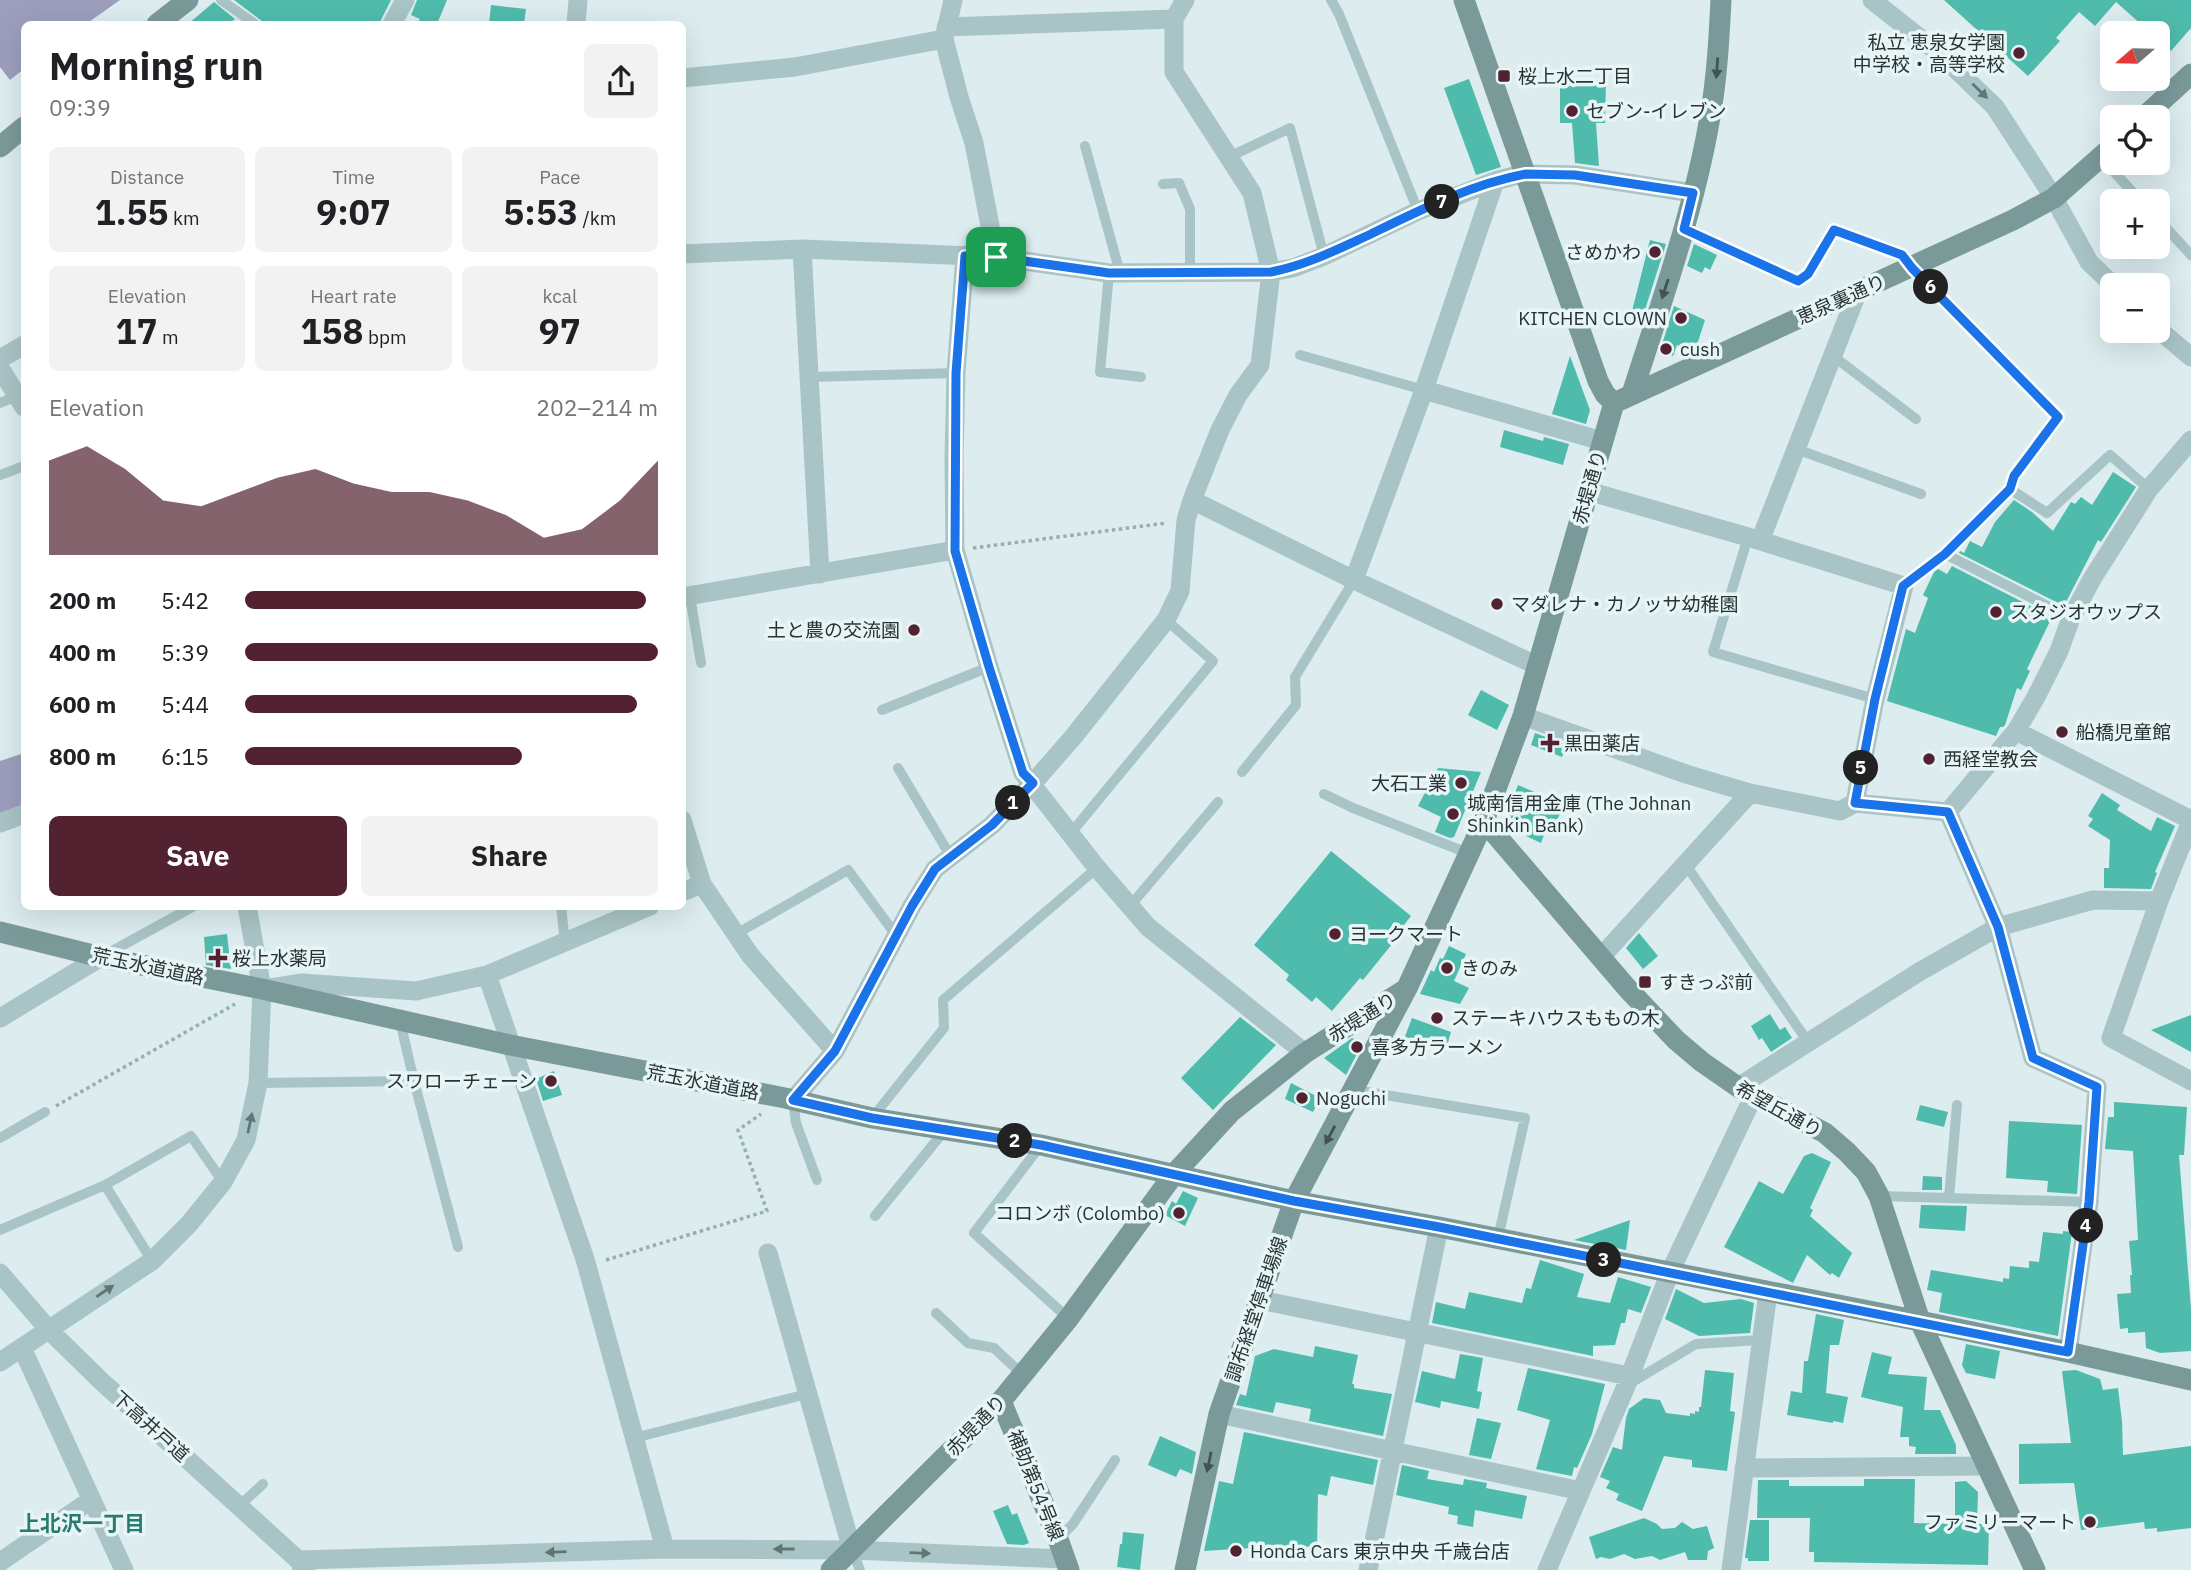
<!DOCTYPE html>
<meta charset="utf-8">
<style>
:root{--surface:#fff;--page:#f2f2f2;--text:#202124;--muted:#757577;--accent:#522230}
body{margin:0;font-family:"IBM Plex Sans","Noto Sans JP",sans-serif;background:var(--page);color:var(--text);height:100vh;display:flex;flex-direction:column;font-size:26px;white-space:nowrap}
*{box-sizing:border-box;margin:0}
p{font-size:23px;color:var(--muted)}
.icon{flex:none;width:38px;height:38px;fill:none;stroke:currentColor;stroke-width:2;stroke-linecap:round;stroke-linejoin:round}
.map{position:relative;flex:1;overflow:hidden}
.drawer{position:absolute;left:21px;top:21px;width:665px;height:889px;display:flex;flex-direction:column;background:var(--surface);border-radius:10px;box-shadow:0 7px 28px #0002}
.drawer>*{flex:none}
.needle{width:46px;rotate:250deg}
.fabs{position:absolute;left:2100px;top:21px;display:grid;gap:14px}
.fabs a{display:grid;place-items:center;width:70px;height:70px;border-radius:10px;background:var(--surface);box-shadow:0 7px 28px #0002;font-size:35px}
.pin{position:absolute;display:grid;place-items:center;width:60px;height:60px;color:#fff;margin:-30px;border-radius:14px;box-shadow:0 4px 10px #0006}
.km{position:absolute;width:35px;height:35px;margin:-18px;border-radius:50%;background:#222;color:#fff;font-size:19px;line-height:35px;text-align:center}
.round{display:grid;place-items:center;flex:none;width:74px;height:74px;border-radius:10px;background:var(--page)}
.headline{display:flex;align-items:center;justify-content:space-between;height:119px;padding:0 28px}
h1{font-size:38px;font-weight:800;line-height:52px}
.metrics{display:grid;grid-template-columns:repeat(3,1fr);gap:10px;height:119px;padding:7px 28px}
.metrics div{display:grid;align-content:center;border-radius:10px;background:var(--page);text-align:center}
.metrics b{font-size:35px;font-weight:800}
.metrics small{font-size:19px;font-weight:400}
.metrics p{font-size:19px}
.chart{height:196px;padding:14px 28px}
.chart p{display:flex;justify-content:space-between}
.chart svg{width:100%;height:126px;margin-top:7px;fill:var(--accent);opacity:.7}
.cta{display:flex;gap:14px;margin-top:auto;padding:14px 28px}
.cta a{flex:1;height:80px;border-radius:10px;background:var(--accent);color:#fff;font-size:28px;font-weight:800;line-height:80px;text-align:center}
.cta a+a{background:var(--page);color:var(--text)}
ul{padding:0 28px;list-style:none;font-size:23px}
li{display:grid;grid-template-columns:112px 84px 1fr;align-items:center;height:52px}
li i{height:18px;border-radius:9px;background:var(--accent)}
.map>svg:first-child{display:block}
.green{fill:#9d9ebd}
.building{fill:#4fbbac}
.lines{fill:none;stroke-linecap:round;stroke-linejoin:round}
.path{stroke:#93b0b2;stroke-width:3.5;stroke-dasharray:3.5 3.5;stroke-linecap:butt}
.lane{stroke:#a9c4c6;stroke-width:10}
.street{stroke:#a9c4c6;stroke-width:19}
.secondary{stroke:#7a9a99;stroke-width:21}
.oneway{fill:#415352}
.oneway2{fill:#627575}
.route-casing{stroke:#fff;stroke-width:14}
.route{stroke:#1a73e8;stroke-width:9}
.poi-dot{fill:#522230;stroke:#e8f5f7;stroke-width:2.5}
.labels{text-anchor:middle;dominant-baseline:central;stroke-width:7;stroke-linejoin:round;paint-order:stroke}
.poi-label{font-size:19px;fill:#283433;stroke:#e8f5f7;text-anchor:start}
.street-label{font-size:19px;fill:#283433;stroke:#e8f5f7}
.neighbourhood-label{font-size:21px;font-weight:bold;fill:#297b70;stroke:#e8f5f7}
</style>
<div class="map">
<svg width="2191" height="1570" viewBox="0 0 2191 1570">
<rect width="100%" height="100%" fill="#dcecef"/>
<!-- green -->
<path class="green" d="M0,0H120L86,24H24V69L10,80L0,67Z
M24,753V810L0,818V761Z"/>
<!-- building -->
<path class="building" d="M234,0H391L379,24H272L268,21L266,24Z
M417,0H447L437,24H417L420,19L411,15Z
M1944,0H2191V28L2171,51L2158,39V33H2151L2116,2L2095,26L2079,12L2056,38L2060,41L2028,76Z
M214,2L235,19L228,24H188Z
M491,5L526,9L524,24H489Z
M1469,79L1501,167L1476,175L1444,88Z
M1560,84H1606L1605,123H1596L1599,166L1575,163L1572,123H1560Z
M1650,240L1666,244L1644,313L1632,311Z
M1694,244L1717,255L1710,270L1705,267L1702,273L1687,266Z
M1674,306L1705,320L1696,348L1689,351L1677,345L1673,356L1660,351Z
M1570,356L1590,410L1586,424L1552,414Z
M1504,430L1543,441L1544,437L1569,444L1563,465L1500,447Z
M2113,472L2136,487L2101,542L2098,540L2064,606L1959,553L1960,551L1964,553L1970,541L1982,547L1995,522L2014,500L2032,512L2053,531L2071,502L2075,504L2081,497L2092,505Z
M1952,566L2052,617L2027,669L2030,671L2021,690L2017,688L2005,725L2003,727H2000L1996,736L1887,701L1906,629L1915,633L1928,598L1923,595L1934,572L1938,569L1947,574Z
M1481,690L1509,705L1497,730L1468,715Z
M1535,733L1567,745L1562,757L1531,745Z
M1438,768L1481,772L1454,837L1450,838L1435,832L1441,817L1418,806Z
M1518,785L1548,798L1549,795L1564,805L1552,831L1546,829L1541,843L1526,836L1531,827L1511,818L1507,813Z
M2102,793L2120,805L2117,810L2151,831L2157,817L2175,826L2155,872L2157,873L2151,889L2104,888V868H2109L2110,840L2088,826L2093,819L2088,816Z
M1331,851L1411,916L1400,930L1401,933L1363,980L1360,978L1332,1011L1316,997L1312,1002L1286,980L1289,975L1254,945Z
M1639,933L1658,956L1643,969L1626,948Z
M227,934L231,969L206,965L204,937Z
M1449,946L1466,954L1454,981L1469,988L1460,1004L1420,994L1431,970L1434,972L1440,958L1443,959Z
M1770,1014L1780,1030L1785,1027L1792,1038L1771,1052L1762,1038L1759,1040L1751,1026Z
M2191,1015V1052L2151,1030Z
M1240,1017L1276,1045L1213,1110L1181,1078Z
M1412,1018L1451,1032L1445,1053L1423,1045L1422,1050L1402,1044Z
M1352,1038L1362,1044L1346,1075L1324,1058Z
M554,1071L562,1095L543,1101L536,1079Z
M1291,1083L1320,1098L1313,1112L1285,1099Z
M2114,1102L2187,1107L2184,1155H2179L2191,1309V1351L2160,1353L2146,1348L2145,1332L2128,1333V1328L2120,1329L2117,1294L2131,1293L2130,1275H2132L2129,1241L2138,1240L2133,1151L2105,1149L2108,1117H2114Z
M1920,1105L1948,1112L1944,1127L1916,1120Z
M2009,1121L2082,1125L2077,1194L2047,1192L2048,1181L2006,1178Z
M1812,1153L1831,1162L1810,1208L1813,1210L1810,1216L1852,1253L1839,1278L1832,1273L1830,1275L1807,1255L1793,1283L1724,1247L1759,1181L1783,1194L1804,1156Z
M1923,1176L1942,1177V1190H1922Z
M1183,1191L1198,1198L1185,1226L1165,1215L1172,1201L1176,1204Z
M1921,1205L1967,1206L1965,1231L1919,1228Z
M1630,1220L1626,1250L1574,1240Z
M2063,1231L2072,1232L2058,1336L1939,1312L1942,1293L1927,1290L1931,1270L2003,1282V1278L2009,1279L2010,1266L2029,1268V1261L2039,1262L2043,1232L2063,1234Z
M1540,1260L1584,1274L1577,1297L1610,1303L1618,1277L1651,1287L1641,1313L1628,1309L1625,1323H1621L1615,1345L1593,1346V1356L1432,1323L1436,1302L1465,1309L1469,1292L1522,1303L1526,1288L1531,1289Z
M1676,1289L1704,1303L1741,1299L1754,1303L1750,1333L1699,1336L1665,1319Z
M1816,1314L1844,1320L1839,1345H1830L1826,1393L1848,1397L1843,1423L1833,1421V1423L1787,1415L1791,1391L1802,1393L1804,1361H1808Z
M1966,1344L2000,1351L1995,1379L1966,1373L1962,1365Z
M1315,1346L1358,1355L1352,1384H1354V1388L1392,1394L1383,1436L1309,1421L1311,1409L1276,1402L1273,1413L1236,1405L1240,1394L1246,1396L1255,1356L1274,1349L1313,1357Z
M1872,1352L1892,1357L1888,1374L1927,1377L1924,1410H1940L1956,1445V1454H1915L1916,1447L1909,1446V1437H1900L1903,1407L1861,1397Z
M1460,1354L1483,1358L1477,1391L1482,1392L1479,1409L1441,1401L1440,1408L1415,1402L1422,1371L1455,1379Z
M1528,1368L1605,1384L1592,1434L1577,1468L1574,1467L1572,1476L1536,1469L1550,1420L1517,1410Z
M1705,1370L1734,1373L1730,1411L1735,1412L1727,1471L1692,1467V1460L1664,1456L1642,1511L1616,1500L1619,1494L1606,1488L1610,1481L1600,1477L1613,1447L1622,1450L1626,1418L1629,1409L1644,1398L1660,1400L1666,1413L1690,1416V1413L1695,1414V1411L1699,1412V1407H1701Z
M2076,1370L2100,1379L2103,1390L2118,1388L2122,1421L2123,1455L2191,1446V1528L2157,1532V1528L2145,1529L2144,1522L2081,1530L2074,1483L2019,1484V1444L2071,1443L2062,1371Z
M1477,1418L1501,1423L1491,1459L1469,1455Z
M1244,1432L1378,1460L1373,1485L1331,1476L1327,1496L1318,1494L1317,1547L1269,1545L1268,1547L1204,1551L1219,1481L1233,1484Z
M1160,1436L1196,1452L1192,1474L1180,1469L1176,1477L1148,1465Z
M1402,1465L1429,1471L1427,1479L1463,1485L1464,1479L1487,1483L1486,1488L1527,1496L1522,1519L1475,1510L1473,1527L1457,1524L1458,1516L1448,1514L1449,1507L1396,1495Z
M1864,1479H1915L1914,1523L1955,1524V1482L1966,1481L1978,1492L1977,1524H1989L1988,1565L1814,1562V1552H1809L1810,1518H1757L1758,1480H1789V1486H1864Z
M1008,1505L1012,1515L1017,1513L1029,1543L1024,1545L1007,1544L993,1511Z
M1644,1518L1657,1524L1662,1529L1675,1528L1682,1522L1693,1529L1707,1526L1714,1548L1708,1551L1707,1560H1688L1685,1552L1660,1560L1652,1556L1635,1559L1624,1554L1610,1559L1601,1557L1596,1559L1589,1537Z
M1750,1520H1769V1561H1748V1558H1745Z
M1123,1532L1144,1534L1140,1570L1117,1567L1120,1544H1122Z"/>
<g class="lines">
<!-- path -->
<path class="path" d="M973,548L1167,523
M56,1106L235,1004
M606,1260L767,1211L738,1130L761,1114"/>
<!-- lane -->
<path class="lane" d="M221,0L255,24
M1331,0L1339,14L1418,211
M1085,146L1120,273
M1229,157L1290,128L1324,256
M2101,158L2141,201
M1163,184L1179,183L1190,209V273
M2158,219L2191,255
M1684,230L1798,281L1808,274L1834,230L1902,255L2058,417L2014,476L2010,489L1945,554L1904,586
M1109,273L1100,372L1141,377
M1300,355L1424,390
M1833,356L1916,419
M809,377L956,373
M0,403L17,396
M1796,449L1921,494
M0,475L24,466
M2010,489L2047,513L2110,455L2149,489
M1748,537L1713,652L1875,699
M1945,554L2071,618
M690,596L701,663
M882,710L989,667
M898,768L951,857
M1242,772L1296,705L1295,677L1354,580
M1324,794L1353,808L1470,854
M1071,833L1213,661L1166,620
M1686,865L1808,1042
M561,906L565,943
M1130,906L1218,802
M736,934L848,870L896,935
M105,955L194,906
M400,1021L414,1081L458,1247
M258,1083L414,1081
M1355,1090L1525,1118L1498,1238
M793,1101L796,1123L817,1180
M872,1118L944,1028L943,1000L1097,868
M0,1138L45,1112
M1041,1145L974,1233L1068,1318
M105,1185L152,1261
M1880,1196L2089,1202
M1949,1198L1957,1105
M875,1216L945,1130
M0,1230L105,1185L191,1136L223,1182
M936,1313L968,1343L994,1348L1023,1375
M1629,1384L1696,1344L1760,1340
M634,1438L807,1394
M239,1506L263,1484
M1059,1538L1073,1524L1115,1460
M852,1550L860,1570"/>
<!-- street -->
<path class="street" d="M953,0L944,39L959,97L974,143L996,257
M1872,0L1940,54L1995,107L2054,198L2089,262L2113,285
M392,24L405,0
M576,24L578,0
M946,27L1174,19
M682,78L795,67L944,39
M802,249L820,574
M682,254L802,249L996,257L1109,273L1271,272L1293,268L1324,256L1418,211L1495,181L1514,176L1526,174L1575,175L1693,193
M965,256L956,373L954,459L955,550L989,667L1023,773L1097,868L1148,927L1305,1053
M2158,329L2191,357
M0,359L24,345
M0,368L24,407
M1424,390L1602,441
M1588,491L1748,537L1904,586L1875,699L1855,803
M1192,500L1354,580L1538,666
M1760,541L1858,291
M1354,580L1424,390L1495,181
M682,597L955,550
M1523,716L1686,774L1750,793L1840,811L1855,803L1948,812
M2016,731L2191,820
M1948,812L1998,927L2033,1058L2097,1087L2089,1202L2068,1352
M1948,812L2016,731L2036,697L2059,651L2071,618L2092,579L2149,489L2191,440
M682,820L702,884L750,955L835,1051
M2191,821L2159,901L2111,1038L2191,1081
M0,823L24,814
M682,892L702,884
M1601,957L1750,793
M487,975L585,1259L665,1549
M265,989L302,983L416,991L487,975L650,906
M0,1018L101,957
M1738,1087L1919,972L1998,927L2093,900L2159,901
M793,1100L835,1051L912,906L935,869L992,825L1033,783L1074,736L1166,620L1180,591L1186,520L1192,500L1220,430L1238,395L1260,365L1271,272L1252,193L1174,72V19L1185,0
M768,1253L852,1550
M0,1273L49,1330L100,1380L307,1568
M1260,1300L1629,1376
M22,1348L124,1570
M0,1362L152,1261L189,1224L223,1182L246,1140L258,1083L262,989L247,906
M1219,1414L1581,1491
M1744,1468L1987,1466
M0,1562L91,1500
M302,1570L300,1560L665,1549L852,1550L1065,1559
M1368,1570L1439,1227
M1547,1570L1626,1386L1670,1272L1754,1095
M1731,1570L1768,1292"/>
<!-- secondary -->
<path class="secondary" d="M1464,0L1598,381L1605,394L1614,403
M157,24L188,0
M2144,117L2191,74
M0,147L24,127
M1632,394C1661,303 1694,211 1710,117C1717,78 1719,39 1721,0
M1614,403L2013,220L2054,198L2112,147
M1484,821L1627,988L1676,1040L1702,1062L1738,1087L1825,1133L1847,1152L1866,1172L1879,1196L1920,1321L2035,1570
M0,932L101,957L262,989L510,1045L785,1098L872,1118L1041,1145L1294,1201L1439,1227L1920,1321L2068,1352L2191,1380
M1001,1401L1058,1539L1069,1570
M831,1570L1001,1401L1068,1319L1174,1174L1232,1111L1305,1053L1406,989
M1185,1570L1219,1414L1294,1201L1407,988L1484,821L1523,716L1614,403"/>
</g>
<!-- one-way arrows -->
<defs><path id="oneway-solid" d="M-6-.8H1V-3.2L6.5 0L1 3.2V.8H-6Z" transform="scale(1.75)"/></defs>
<g class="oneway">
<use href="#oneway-solid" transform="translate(1717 68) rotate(94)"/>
<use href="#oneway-solid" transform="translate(1665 289) rotate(108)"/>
<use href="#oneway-solid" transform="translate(1330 1135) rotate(118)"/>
<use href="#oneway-solid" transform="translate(1209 1462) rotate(102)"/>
</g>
<g class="oneway2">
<use href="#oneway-solid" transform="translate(1980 91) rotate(44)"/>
<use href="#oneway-solid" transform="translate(250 1123) rotate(-78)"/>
<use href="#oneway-solid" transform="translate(105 1291) rotate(-34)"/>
<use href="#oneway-solid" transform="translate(784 1549) rotate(-180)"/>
<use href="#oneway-solid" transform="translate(556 1552) rotate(178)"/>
<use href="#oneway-solid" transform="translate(920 1553) rotate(2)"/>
</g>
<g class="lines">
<!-- route casing -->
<g class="route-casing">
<path id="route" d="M1526,174L1575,175L1693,193L1684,229L1798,281L1808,274L1834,230L1902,255L1912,268L2058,417L2014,476L2010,489L1945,554L1903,586L1875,699L1855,803L1948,812L1998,927L2033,1058L2097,1087L2089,1202L2068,1352L1439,1227L1294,1201L1041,1145L872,1118L793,1100L835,1051L912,906L935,869L992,825L1033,783L1023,773L989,667L955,551L956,373L965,256L996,257L1109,273L1271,272C1307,265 1338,249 1371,234C1420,210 1472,184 1526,174Z"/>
</g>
<!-- route -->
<use href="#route" class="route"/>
</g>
<!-- markers -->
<g class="poi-dot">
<circle cx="2019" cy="53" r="7"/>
<rect x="1497" y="69" width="14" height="14" rx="3.5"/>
<circle cx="1572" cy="111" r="7"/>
<circle cx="1655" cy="252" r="7"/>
<circle cx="1681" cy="318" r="7"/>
<circle cx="1666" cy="349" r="7"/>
<circle cx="1497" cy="604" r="7"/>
<circle cx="1996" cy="612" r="7"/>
<circle cx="914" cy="630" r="7"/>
<circle cx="2062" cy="732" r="7"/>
<path d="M1546.5 732.5h7v7h7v7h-7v7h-7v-7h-7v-7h7z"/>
<circle cx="1929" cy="759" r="7"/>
<circle cx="1461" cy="783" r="7"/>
<circle cx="1453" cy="814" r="7"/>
<circle cx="1335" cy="934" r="7"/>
<path d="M214.5 947.5h7v7h7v7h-7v7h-7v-7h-7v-7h7z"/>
<circle cx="1447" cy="968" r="7"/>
<rect x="1638" y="975" width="14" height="14" rx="3.5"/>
<circle cx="1437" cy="1018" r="7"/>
<circle cx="1357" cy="1047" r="7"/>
<circle cx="551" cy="1081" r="7"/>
<circle cx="1302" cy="1098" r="7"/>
<circle cx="1179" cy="1213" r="7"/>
<circle cx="2090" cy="1522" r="7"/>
<circle cx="1236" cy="1551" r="7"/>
</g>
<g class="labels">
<!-- poi labels -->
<g class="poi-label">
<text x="2005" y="42" text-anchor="end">私立 恵泉女学園<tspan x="2005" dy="22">中学校・高等学校</tspan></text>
<text x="1518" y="76">桜上水二丁目</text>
<text x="1586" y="111">セブン-イレブン</text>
<text x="1641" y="252" text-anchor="end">さめかわ</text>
<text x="1667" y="318" text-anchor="end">KITCHEN CLOWN</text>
<text x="1680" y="349">cush</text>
<text x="1511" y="604">マダレナ・カノッサ幼稚園</text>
<text x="2010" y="612">スタジオウップス</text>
<text x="900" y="630" text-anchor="end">土と農の交流園</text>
<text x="2076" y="732">船橋児童館</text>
<text x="1564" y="743">黒田薬店</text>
<text x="1943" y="759">西経堂教会</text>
<text x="1447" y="783" text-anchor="end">大石工業</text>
<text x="1467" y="803">城南信用金庫 (The Johnan<tspan x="1467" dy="22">Shinkin Bank)</tspan></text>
<text x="1349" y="934">ヨークマート</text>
<text x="232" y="958">桜上水薬局</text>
<text x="1461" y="968">きのみ</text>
<text x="1659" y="982">すきっぷ前</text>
<text x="1451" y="1018">ステーキハウスももの木</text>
<text x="1371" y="1047">喜多方ラーメン</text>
<text x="537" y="1081" text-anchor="end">スワローチェーン</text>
<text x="1316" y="1098">Noguchi</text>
<text x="1165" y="1213" text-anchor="end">コロンボ (Colombo)</text>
<text x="2076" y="1522" text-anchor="end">ファミリーマート</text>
<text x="1250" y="1551">Honda Cars 東京中央 千歳台店</text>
</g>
<!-- street labels -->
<g class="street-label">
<text transform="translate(1841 299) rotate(-24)">恵泉裏通り</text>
<text transform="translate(1589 487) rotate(-74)">赤堤通り</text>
<text transform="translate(148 966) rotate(12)">荒玉水道道路</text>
<text transform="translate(1362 1017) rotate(-32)">赤堤通り</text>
<text transform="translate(703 1082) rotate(11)">荒玉水道道路</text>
<text transform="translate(1779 1109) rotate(29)">希望丘通り</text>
<text transform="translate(1256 1309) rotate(-71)">調布経堂停車場線</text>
<text transform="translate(976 1425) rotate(-46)">赤堤通り</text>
<text transform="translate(151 1426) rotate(42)">下高井戸道</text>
<text transform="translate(1036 1485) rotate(68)">補助第54号線</text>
</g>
<!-- neighbourhood labels -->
<g class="neighbourhood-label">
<text x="82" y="1523">上北沢一丁目</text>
</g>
</g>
</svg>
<div class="fabs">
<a><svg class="needle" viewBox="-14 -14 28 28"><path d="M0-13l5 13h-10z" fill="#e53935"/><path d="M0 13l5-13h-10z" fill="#757577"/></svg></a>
<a><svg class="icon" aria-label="locate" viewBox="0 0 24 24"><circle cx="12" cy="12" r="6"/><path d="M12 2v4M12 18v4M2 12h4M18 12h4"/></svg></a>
<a>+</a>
<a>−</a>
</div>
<div class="pin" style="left:996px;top:257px;background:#1e9e55"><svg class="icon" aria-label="arrive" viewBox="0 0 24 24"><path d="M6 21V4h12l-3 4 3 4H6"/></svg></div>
<b class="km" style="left:1013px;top:803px">1</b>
<b class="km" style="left:1015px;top:1141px">2</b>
<b class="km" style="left:1604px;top:1260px">3</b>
<b class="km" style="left:2086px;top:1226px">4</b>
<b class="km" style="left:1861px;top:768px">5</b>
<b class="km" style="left:1931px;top:287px">6</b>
<b class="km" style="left:1442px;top:202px">7</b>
<section class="drawer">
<div class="headline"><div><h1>Morning run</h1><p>09:39</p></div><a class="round"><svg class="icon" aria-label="share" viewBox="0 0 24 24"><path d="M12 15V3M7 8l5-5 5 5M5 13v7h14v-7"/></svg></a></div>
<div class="metrics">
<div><p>Distance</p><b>1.55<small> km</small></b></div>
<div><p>Time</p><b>9:07</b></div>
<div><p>Pace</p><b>5:53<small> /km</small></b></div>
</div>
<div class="metrics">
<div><p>Elevation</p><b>17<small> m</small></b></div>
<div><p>Heart rate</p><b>158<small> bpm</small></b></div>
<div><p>kcal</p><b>97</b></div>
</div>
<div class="chart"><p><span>Elevation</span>202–214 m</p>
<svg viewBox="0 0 160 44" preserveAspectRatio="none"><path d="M0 44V11L10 6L20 14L30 25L40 27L50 22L60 17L70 14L80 19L90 22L100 22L110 25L120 30L130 38L140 35L150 25L160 11V44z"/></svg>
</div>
<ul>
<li><b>200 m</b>5:42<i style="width:97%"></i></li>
<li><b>400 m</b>5:39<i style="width:100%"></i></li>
<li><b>600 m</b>5:44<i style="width:95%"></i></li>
<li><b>800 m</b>6:15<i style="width:67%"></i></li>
</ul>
<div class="cta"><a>Save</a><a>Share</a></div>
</section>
</div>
